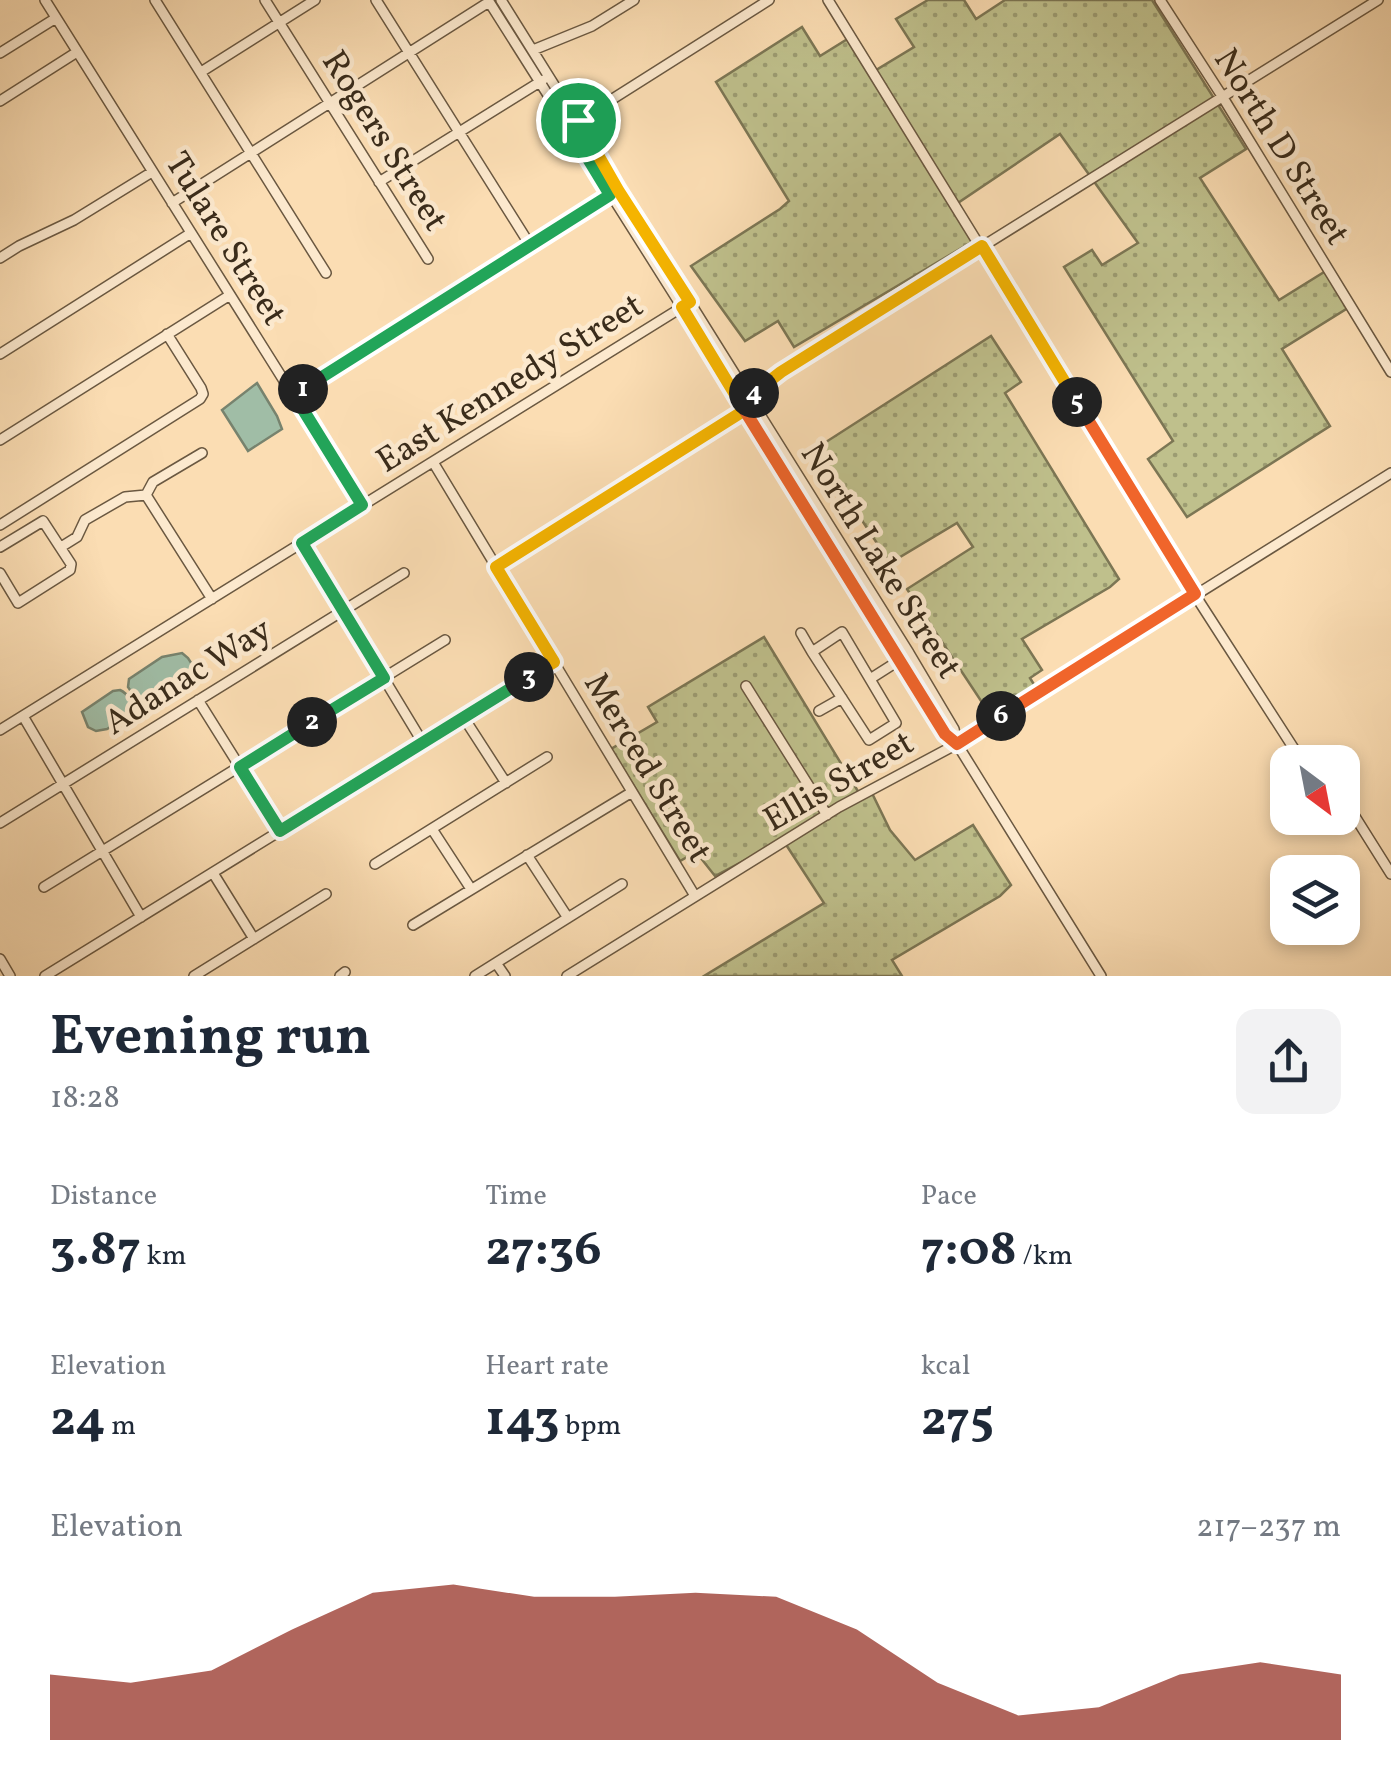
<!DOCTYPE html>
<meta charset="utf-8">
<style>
body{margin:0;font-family:Vollkorn,serif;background:#f2f2f3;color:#1f2937;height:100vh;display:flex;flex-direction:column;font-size:38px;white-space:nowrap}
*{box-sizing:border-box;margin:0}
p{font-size:32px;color:#747a83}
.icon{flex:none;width:55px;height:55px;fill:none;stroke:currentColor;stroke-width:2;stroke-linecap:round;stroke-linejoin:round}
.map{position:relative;height:976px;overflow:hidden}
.panel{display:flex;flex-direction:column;background:#fff;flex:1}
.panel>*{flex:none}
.needle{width:65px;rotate:148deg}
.fabs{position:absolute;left:1270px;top:745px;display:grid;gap:20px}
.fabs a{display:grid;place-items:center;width:90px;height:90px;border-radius:20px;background:#fff;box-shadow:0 5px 15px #0003;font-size:50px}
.pin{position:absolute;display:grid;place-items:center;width:85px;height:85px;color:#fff;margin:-42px;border:5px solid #fff;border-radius:50%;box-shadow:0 2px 10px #0007}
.km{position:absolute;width:50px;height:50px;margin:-25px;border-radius:50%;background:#222;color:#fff;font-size:28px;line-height:50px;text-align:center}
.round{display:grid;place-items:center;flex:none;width:105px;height:105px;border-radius:20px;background:#f2f2f3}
.headline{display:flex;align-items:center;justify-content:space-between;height:170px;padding:0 50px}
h1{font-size:55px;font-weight:700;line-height:75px}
.figures{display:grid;grid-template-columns:repeat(3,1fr);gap:15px;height:170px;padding:10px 50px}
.figures div{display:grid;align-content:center}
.figures b{font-size:50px;font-weight:700}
.figures small{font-size:28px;font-weight:400}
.figures p{font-size:28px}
.chart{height:280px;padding:20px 50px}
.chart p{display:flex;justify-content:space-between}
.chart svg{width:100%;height:180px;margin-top:10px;fill:#8f2418;opacity:.7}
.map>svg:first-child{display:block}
</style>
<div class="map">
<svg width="1391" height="976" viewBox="0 0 1391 976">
<defs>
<pattern id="grass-dots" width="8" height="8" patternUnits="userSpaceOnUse" patternTransform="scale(2.5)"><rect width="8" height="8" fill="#bfc08c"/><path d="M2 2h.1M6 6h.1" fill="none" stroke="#9c9c72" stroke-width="1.8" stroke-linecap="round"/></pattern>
</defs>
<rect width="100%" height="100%" fill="#fbddb3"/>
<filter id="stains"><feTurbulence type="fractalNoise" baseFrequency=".002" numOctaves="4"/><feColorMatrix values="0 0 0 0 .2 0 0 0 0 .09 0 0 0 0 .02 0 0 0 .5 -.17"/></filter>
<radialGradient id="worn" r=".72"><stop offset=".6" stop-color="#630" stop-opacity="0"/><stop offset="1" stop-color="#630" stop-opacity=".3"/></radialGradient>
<!-- grass -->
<path fill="url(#grass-dots)" stroke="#7c7654" stroke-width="2.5" d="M928 0H964L976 19 1005 0H1152L1246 149 1200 178 1279 300 1329 269 1351 306 1282 349 1330 426 1187 517 1148 459 1173 441 1064 267 1092 250 1102 265 1138 243 1060 134 955 205 975 240 794 347 778 321 745 341 691 266 780 209 789 201 716 82 802 27 820 56 854 35 876 70 914 47 896 19Z
M991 336 1021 382 1005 393 1119 579 1110 587 1022 639 1042 670 1030 678 1038 691 995 722 907 589 973 547 957 523 890 563 815 449Z
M764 637 859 793 869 787 890 830 915 860 973 825 1011 885 1000 896 892 960 902 976H704L824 903 783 840 715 876 696 852 680 861 611 749 657 722 648 707Z"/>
<!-- water -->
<path fill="#a0bda6" stroke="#77836e" stroke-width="2.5" d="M257 383 277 416 282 429 248 451 222 410Z
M182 653 188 658 195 669 194 674C181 689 161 704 141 707L128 687 129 679 162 657Z
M120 690C127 693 136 705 133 713L107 729 96 731 88 727 82 712 113 691Z"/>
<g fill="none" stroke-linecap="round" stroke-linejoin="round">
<defs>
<path id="minor" d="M45 0 362 505
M155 0 326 273
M265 0 428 259
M376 0 530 245
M488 0 682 307 945 734 957 744 1101 976
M501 0 909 653 954 729 957 744
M828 0 1195 595 1298 755 1312 762
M1160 0 1222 96 1391 372
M533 50 592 26 634 0
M0 53 56 18
M201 72 315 0
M0 101 77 52
M573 124 769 0
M379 182 543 80
M172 203 489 2
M0 258 19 246 74 220 152 172
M0 354 191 233
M293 395 610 195
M0 440 230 295
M433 462 695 896
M146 495 212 599
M0 525 200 399 203 394 201 388 167 334
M302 543 423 743
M0 547 43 521 71 564 70 570 18 603 0 573
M61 547 77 537 85 520 125 497 146 495 153 482 202 453
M496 567 745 410 749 397 781 372 1378 0
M842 632 896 723 869 740 812 652Z
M801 633 812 652
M870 679 903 658
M746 686 827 815
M198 700 280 831
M819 711 842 698
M23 716 141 917
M464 718 506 783
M0 730 684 306
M1342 796 1391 874
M0 823 404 573
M432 829 471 889
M527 855 568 918
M375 864 547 757
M213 873 254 939
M44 887 445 640
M413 925 632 792
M0 959 10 976
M496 963 505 976
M45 976 554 662
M194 976 326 894
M340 976 345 972
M475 976 622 884
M567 976 839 807 957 744 1391 473"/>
</defs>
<!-- minor casing -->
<use href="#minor" stroke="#6a5841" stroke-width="12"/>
<!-- minor -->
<use href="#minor" stroke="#fce9ce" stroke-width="9"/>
</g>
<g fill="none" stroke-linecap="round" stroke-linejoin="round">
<defs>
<path id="split-1" d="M303 389 610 195 568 126 578 120"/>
<path id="split-2" d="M303 389 294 395 362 505 302 543 384 678 312 722"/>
<path id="split-3" d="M312 722 240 767 280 831 529 677"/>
<path id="split-4" d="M529 677 554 662 496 567 745 410 749 398 754 393"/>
<path id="split-5" d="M754 393 781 372 982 246 1077 402"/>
<path id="split-6" d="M1001 716 1195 594 1077 402"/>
<path id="split-7" d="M742 406 945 734 957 744 1001 716"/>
<path id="split-8" d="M578 120 618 190 690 302 682 307 742 406"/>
</defs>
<!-- split-1 casing -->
<use href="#split-1" stroke="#fff" stroke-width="20"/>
<!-- split-2 casing -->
<use href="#split-2" stroke="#fff" stroke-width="20"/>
<!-- split-3 casing -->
<use href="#split-3" stroke="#fff" stroke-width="20"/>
<!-- split-4 casing -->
<use href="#split-4" stroke="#fff" stroke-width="20"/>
<!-- split-5 casing -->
<use href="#split-5" stroke="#fff" stroke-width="20"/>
<!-- split-6 casing -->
<use href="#split-6" stroke="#fff" stroke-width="20"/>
<!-- split-7 casing -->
<use href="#split-7" stroke="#fff" stroke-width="20"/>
<!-- split-8 casing -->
<use href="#split-8" stroke="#fff" stroke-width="20"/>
<!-- split-1 -->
<use href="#split-1" stroke="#22a559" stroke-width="12"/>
<!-- split-2 -->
<use href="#split-2" stroke="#22a559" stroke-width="12"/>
<!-- split-3 -->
<use href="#split-3" stroke="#22a559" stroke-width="12"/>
<!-- split-4 -->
<use href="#split-4" stroke="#f5b400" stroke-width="12"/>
<!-- split-5 -->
<use href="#split-5" stroke="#f5b400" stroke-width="12"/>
<!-- split-6 -->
<use href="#split-6" stroke="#f0652b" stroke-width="12"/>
<!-- split-7 -->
<use href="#split-7" stroke="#f0652b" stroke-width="12"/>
<!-- split-8 -->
<use href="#split-8" stroke="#f5b400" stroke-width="12"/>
</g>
<g text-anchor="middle" stroke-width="9" stroke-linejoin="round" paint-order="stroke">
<!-- street labels -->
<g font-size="35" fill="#3a2c1b" stroke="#fce9ce">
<text transform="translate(386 140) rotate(58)" y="12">Rogers Street</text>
<text transform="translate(1283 146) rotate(58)" y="12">North D Street</text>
<text transform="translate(227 238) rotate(58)" y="12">Tulare Street</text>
<text transform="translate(509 382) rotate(-32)" y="12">East Kennedy Street</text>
<text transform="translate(882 560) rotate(58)" y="12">North Lake Street</text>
<text transform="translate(187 675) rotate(-32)" y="12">Adanac Way</text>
<text transform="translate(649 767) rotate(59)" y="12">Merced Street</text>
<text transform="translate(838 780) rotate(-30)" y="12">Ellis Street</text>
</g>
</g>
<rect width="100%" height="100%" filter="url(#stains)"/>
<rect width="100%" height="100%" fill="url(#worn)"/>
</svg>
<div class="fabs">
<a><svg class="needle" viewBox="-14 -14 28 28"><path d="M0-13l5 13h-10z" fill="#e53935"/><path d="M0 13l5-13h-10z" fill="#747a83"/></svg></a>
<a><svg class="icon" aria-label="layers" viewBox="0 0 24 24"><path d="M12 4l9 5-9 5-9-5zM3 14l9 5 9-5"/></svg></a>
</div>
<div class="pin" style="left:578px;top:120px;background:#1e9e55"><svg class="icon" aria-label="arrive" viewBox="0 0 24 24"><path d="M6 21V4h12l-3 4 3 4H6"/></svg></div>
<b class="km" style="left:303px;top:389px">1</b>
<b class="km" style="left:312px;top:722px">2</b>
<b class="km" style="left:529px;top:677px">3</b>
<b class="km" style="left:754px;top:393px">4</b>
<b class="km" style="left:1077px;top:402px">5</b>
<b class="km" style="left:1001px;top:716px">6</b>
</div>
<section class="panel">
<div class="headline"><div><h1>Evening run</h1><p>18:28</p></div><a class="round"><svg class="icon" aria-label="share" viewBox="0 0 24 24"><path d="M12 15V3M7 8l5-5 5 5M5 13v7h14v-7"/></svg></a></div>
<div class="figures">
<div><p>Distance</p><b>3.87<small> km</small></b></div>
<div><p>Time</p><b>27:36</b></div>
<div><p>Pace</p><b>7:08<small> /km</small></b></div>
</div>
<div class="figures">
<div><p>Elevation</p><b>24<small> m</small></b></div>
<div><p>Heart rate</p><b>143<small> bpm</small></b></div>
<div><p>kcal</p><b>275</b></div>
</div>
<div class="chart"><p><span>Elevation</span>217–237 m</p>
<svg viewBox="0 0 160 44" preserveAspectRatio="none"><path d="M0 44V28L10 30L20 27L30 17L40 8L50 6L60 9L70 9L80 8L90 9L100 17L110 30L120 38L130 36L140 28L150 25L160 28V44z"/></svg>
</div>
</section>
